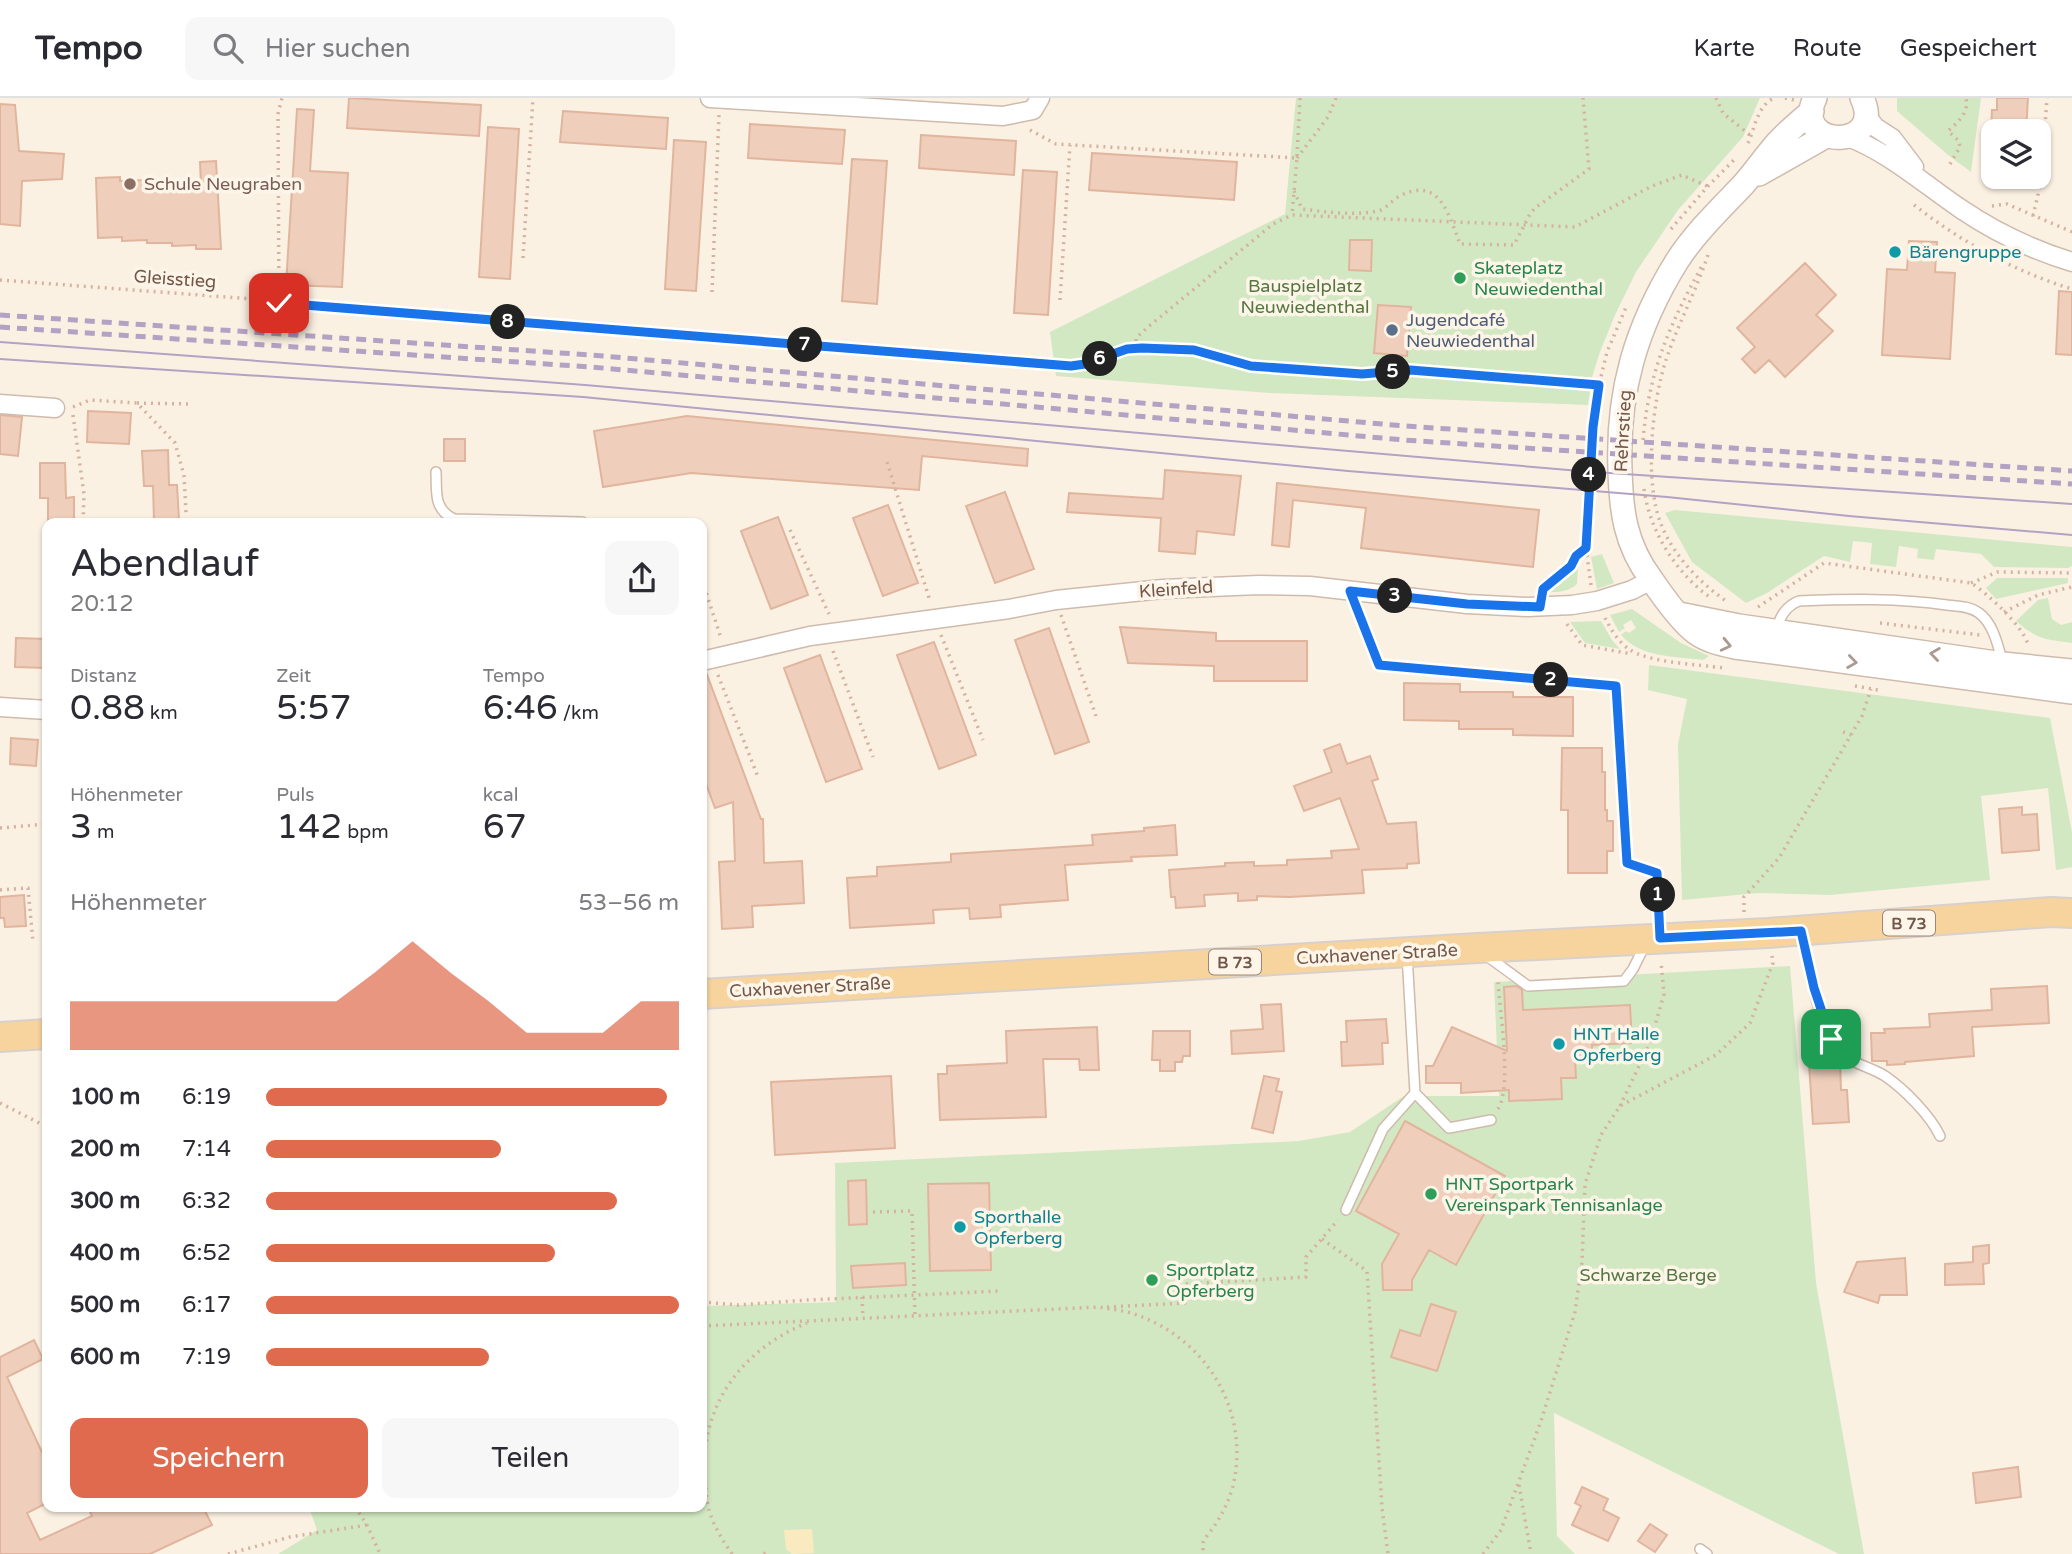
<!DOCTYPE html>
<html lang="de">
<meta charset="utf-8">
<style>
body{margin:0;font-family:"Varela Round",sans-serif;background:#f7f7f7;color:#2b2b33;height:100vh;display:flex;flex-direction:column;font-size:26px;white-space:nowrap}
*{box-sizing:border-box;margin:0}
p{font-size:23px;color:#7c7c81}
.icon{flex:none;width:38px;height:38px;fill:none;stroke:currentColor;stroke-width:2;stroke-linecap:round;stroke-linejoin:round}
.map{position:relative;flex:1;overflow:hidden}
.details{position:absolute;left:42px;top:420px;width:665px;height:994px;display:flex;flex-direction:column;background:#fff;border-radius:14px;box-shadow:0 2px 5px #0004}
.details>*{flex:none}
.fabs{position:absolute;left:1981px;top:21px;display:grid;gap:14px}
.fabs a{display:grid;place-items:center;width:70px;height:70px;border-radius:14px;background:#fff;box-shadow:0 2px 5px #0004;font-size:35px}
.pin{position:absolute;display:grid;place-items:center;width:60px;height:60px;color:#fff;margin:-30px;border-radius:14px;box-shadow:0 4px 10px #0006}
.km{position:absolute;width:35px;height:35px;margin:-18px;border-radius:50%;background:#222;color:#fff;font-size:19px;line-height:35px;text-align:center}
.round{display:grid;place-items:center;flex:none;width:74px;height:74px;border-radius:14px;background:#f7f7f7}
.summary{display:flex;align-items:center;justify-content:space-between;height:119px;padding:0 28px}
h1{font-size:38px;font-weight:600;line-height:52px}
.figures{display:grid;grid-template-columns:repeat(3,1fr);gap:10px;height:119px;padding:7px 28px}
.figures div{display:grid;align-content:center}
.figures b{font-size:35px;font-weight:600}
.figures small{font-size:19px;font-weight:400}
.figures p{font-size:19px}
.chart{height:196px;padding:14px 28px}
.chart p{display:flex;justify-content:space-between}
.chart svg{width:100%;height:126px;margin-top:7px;fill:#e06a4d;opacity:.7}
.button{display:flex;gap:14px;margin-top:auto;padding:14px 28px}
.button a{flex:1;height:80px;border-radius:14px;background:#e06a4d;color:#fff;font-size:28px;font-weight:600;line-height:80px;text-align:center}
.button a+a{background:#f7f7f7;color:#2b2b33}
ul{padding:0 28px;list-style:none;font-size:23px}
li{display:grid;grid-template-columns:112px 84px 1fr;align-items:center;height:52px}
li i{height:18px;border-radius:9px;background:#e06a4d}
header{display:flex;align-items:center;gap:42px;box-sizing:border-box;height:98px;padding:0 35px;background:#fff;border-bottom:2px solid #e1e1e2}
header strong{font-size:33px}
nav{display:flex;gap:38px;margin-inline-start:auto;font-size:24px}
.search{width:490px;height:63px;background:#f7f7f7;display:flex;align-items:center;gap:18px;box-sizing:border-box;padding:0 24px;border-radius:14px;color:#7c7c81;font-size:26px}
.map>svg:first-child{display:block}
</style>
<header>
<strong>Tempo</strong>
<div class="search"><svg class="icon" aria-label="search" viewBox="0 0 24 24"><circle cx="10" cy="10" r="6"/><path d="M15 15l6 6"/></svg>Hier suchen</div>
<nav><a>Karte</a><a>Route</a><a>Gespeichert</a></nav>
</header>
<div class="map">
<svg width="2072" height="1456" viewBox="0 0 2072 1456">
<rect width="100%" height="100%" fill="#fbf1e3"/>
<!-- green -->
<path fill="#d2e8c2" d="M1296 0H1760L1743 39 1678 112 1636 174 1615 217 1600 254 1592 279 1588 307 1269 295 1056 278 1050 234 1285 116Z
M1897 0H1981L1971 74 1948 57 1897 13Z
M1675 412 2072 449V468L2068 470 1994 469 1981 456 1936 451 1934 462 1917 460 1918 451 1899 448 1896 469 1870 466 1872 445 1853 443 1850 464 1824 458 1767 495 1746 505 1692 464 1665 415Z
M1579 452 1577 486C1567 496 1551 494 1537 494Z
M1602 456 1614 485 1597 491 1591 459Z
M1997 480H2068V485L1996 501 1986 490Z
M2048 500 2052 521 2061 527 2072 524V545C2044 541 2038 542 2016 523L2038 502Z
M1632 511 1681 545 1709 558 1703 562C1674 558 1641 560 1621 537L1626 533 1629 535 1636 530 1631 522 1623 527 1625 530 1619 534 1610 517Z
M1601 523 1612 542 1620 551 1585 545 1570 524Z
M1649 567 2050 620 2072 734V769L2056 772 2048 690 1981 698 1990 782 1830 797 1759 795 1682 802 1678 646 1687 601 1648 592Z
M1790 868 1816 1185 1864 1456H1839L1554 1315 1557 1438 1575 1456H278L317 1432 309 1409H702V1208L836 1204 835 1065 1299 1043 1350 1034 1404 998H1499L1494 884Z"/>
<!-- sand -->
<path fill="#f9ebbf" d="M812 1431 814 1455 792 1456 786 1451 784 1432Z"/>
<!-- building -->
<path fill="#efcfbc" stroke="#e1b59d" stroke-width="2" d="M349 0 481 7 479 38 347 30Z
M1997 0H2028L2026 33H1991L1992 12H1997Z
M0 6 15 7 19 53 64 56 62 81 22 83 20 128 0 126Z
M297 11 314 12 310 73 348 75 342 189 286 187Z
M563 13 668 20 666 51 560 44Z
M750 26 845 32 842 66 748 60Z
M488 29 519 31 510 181 479 179Z
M921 37 1016 43 1014 77 919 70Z
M674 42 706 44 696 193 665 191Z
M1092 55 1237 64 1234 102 1089 92Z
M852 61 887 63 877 206 842 203Z
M216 63 221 151H196V147L172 148V145H147V142L122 143V139L98 140 96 80 120 79V83L145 82V86L169 85 170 89 201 88 200 64Z
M1023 72 1057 74 1048 217 1014 215Z
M1350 142H1372L1371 173 1349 172Z
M1909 143 1937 144 1935 174 1955 175 1950 261 1882 257 1887 171 1907 172Z
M1805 165 1836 197 1816 217 1833 233 1785 279 1769 262 1755 275 1742 261 1755 249 1737 230Z
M2059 193 2072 194V257L2056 256Z
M1378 207 1411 209 1407 258 1374 255Z
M88 313 131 315 129 346 87 344Z
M0 317 22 319 18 358 0 356Z
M687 318 1028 351 1027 368 922 358 919 392 691 375 603 389 594 333Z
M444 341H465V363H444Z
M168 352 169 387H177L179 422 154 423 153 388H144L142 353Z
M40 365H65L66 400 74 399V425H48V400H40Z
M1165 372 1241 378 1234 437 1197 433 1195 456 1159 453 1161 420 1067 414 1069 395 1163 401Z
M1277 385 1539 412 1533 469 1361 450 1366 410 1293 402 1289 449 1272 447Z
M1005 394 1034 471 995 485 966 408Z
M888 407 918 485 883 498 853 420Z
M778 419 808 497 771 511 741 433Z
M1120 529 1216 535V543H1307V583H1214V568L1128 565Z
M1049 530 1089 644 1055 656 1015 542Z
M16 540 47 541V570L15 569Z
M934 544 976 657 939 671 897 557Z
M820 557 862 671 826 684 784 570Z
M702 574H706L761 721H763L764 765 802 763 804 805 752 808 753 829 722 831 719 764 735 763 733 704 715 710 702 675Z
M1404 585 1460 586V594H1513V599H1573V638L1513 637V631H1459V623L1404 622Z
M11 640 38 642 36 668 10 666Z
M1340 646 1347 666 1370 658 1378 681 1372 683 1387 726 1416 724 1419 765 1407 766V770L1362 772 1364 795 1289 799 1257 798V802L1238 803V795L1204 797 1205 808 1176 810 1175 799H1171L1169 772 1225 768V765L1254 764V768L1287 767V762L1332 760 1331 753 1359 751 1340 700 1304 713 1294 688 1332 674 1324 652Z
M1562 650H1602V674H1605V712H1607V723H1613V753H1607V775H1568V712H1561Z
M2022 709V717L2037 716 2039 752 2002 755 1999 711Z
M1175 727 1177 757 1131 759 1132 763 1065 767 1068 802 1000 807 1001 819 970 821 969 810 933 812 934 825 850 830 847 780 877 778V769L951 764V756L1093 747 1092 737 1144 733V730Z
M24 797 26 828 5 829 4 820H0V799Z
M1517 888 1522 892 1523 912 1630 907 1632 945 1592 947V961L1575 962 1576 980H1561L1562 1001 1509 1003V992L1461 995V985H1426V968H1433L1452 929 1507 953 1504 889Z
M2047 888 2049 925 1972 929 1974 958 1905 964V966L1887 967V963H1872L1871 935H1885L1884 931 1930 929 1929 916 1992 912 1991 891Z
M1281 906 1284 953 1232 956 1231 933 1263 931 1261 907Z
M1386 921 1388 945H1382L1383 966 1342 968 1341 944H1347L1346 923Z
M1097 929 1099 972H1080L1079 961H1043L1046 1019 940 1022 938 976H947V968L1007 965 1006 933Z
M1153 933H1190V958H1183L1182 964H1175V973H1160V962H1152Z
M1840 964 1841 992H1847L1849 1024 1813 1026 1809 966Z
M891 978 895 1050 775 1057 771 984Z
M1264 978 1279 981 1276 993 1282 994 1273 1035 1252 1030Z
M1405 1023 1505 1078 1456 1167 1429 1152 1412 1182V1192H1383L1382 1166 1399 1136 1356 1113Z
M866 1082 867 1126 849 1127 848 1083Z
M989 1085 991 1172 930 1173 928 1086Z
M1989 1147V1165L1983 1166 1984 1186 1945 1187V1166L1973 1164V1149Z
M1905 1160 1907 1197H1880L1878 1205 1844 1194 1857 1164Z
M905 1165 906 1187 853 1190 851 1168Z
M1431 1206 1456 1214 1437 1273 1391 1259 1400 1232 1420 1238Z
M34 1242 43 1261 7 1279 47 1365V1405L27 1415 40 1442 92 1418 88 1409H203L212 1427 150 1456H0V1259Z
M2018 1369 2021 1399 1976 1405 1973 1375Z
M1582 1389 1608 1401 1603 1412 1619 1420 1608 1443 1572 1427 1581 1408 1575 1405Z
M1650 1426 1667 1437 1655 1454 1638 1443Z"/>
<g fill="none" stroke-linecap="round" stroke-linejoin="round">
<defs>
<path id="service" d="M436 374C437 394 433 411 454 421L582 424V425
M1777 534C1778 520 1786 508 1799 503 1849 501 1898 500 1947 507 1957 508 1970 508 1979 515 1993 525 1998 547 2002 563
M1802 835C1808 865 1819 935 1842 956 1853 966 1873 970 1885 978 1904 991 1930 1017 1940 1038
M1407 856 1415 995 1449 1030 1491 1022
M1487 858 1528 888 1624 883 1633 871 1645 847
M1346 1112 1383 1031 1415 995
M1700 1451 1707 1456"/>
<path id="minor" d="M710 0 1003 18 1033 12 1040 0
M1866 17 1875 29 1892 40 1914 69
M1848 39C1890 55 1924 86 1961 111 1995 134 2033 152 2072 164
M0 306 55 310
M702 563 810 538 1009 511 1056 502 1163 491 1259 487 1310 488 1467 506 1528 509 1572 507 1597 503 1632 492 1651 482
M0 609 47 612"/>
<path id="tertiary" d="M1815 0C1790 52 1887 53 1862 0
M1812 13C1800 23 1787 34 1777 45 1765 59 1755 73 1743 87 1720 111 1695 135 1677 163 1636 229 1617 294 1620 371 1621 413 1625 446 1651 481 1662 497 1680 523 1695 534 1707 543 1721 546 1735 549L2072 594
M1759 76 1826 38
M1679 516 1739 528 2003 566 2072 573"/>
<path id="primary" d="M702 896 1478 850 1768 835 2051 814 2072 815
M0 939 47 936"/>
</defs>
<!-- service casing -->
<use href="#service" stroke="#cebbad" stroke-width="12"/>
<!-- minor casing -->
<use href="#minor" stroke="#cebbad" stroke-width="21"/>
<!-- tertiary casing -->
<use href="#tertiary" stroke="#cebbad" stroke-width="26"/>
<!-- primary casing -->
<use href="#primary" stroke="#d8d0cc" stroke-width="32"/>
<!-- path -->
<path stroke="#d4b29f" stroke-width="3.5" stroke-dasharray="2 5" stroke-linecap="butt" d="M1716 0 1723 15 1751 38
M1785 0 1794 2
M1030 32 1056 46 1297 60 1292 117
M1748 45C1755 30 1757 8 1774 0
M1297 58 1300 0
M1297 60 1328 19 1336 0
M1950 66 1960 49 1959 43 1948 33C1958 24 1969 15 1966 0
M1294 93 1302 111C1326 114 1353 118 1378 113 1386 111 1392 102 1400 98 1440 77 1449 118 1460 146L1514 147 1530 116 1535 110 1589 71 1583 0
M1914 107C1962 144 2013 173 2072 191
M1992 108 2007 106 2072 134
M2033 118 2041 84 2047 0
M1671 131 1708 88 1734 62
M1708 157C1696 193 1678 226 1666 262 1652 304 1644 384 1661 426 1673 457 1699 484 1726 503
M523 160 533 0
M0 182 253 201 292 208 1071 268 1085 266 1127 251 1142 250 1194 252 1251 269 1362 276 1410 273 1599 287
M712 194 719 17
M1060 202 1070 47
M279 205 278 16 282 0
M1136 250V240L1148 229 1273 126 1292 117 1575 129 1652 88 1682 77 1707 88
M137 305 191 306
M73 309 90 302 137 305 175 345 184 377 186 415
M73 317 84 396 83 425
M1643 342C1649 272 1670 226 1703 166
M887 364 930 503
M1644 391C1650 435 1677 476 1712 501
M790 432 829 516
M702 482 721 540
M1971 485 1997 474 2072 475
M1591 487 1586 450 1593 329 1599 287 1607 254 1627 207
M1545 490 1571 468 1576 458 1586 450
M1758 509 1824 465 1971 485C1986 494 2024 529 2028 547
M1358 513 1379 567 1616 588 1627 765 1657 775 1659 818
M2004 514 2038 497 2072 489
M1061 517 1096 618
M1605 520C1611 531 1618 544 1629 551 1648 565 1698 566 1723 570
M1880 525 1980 537
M1567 526 1582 547 1632 556
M941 537 983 642
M833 553 873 659
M718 577 758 679
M1855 588 1878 592
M1843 634 1851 637
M0 730 47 726
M0 792 28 790 33 844
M1744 814V799L1779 760 1862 618 1871 591
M0 1005 47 1029
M1620 1008 1650 945 1664 896 1661 864
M1498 1011C1512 990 1500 913 1498 884
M873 1114 912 1113 915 1218
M1322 1141 1367 1173 1382 1410 1388 1456
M862 1199 863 1220
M702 1204 738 1207 808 1202 1000 1193
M1107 1209 1185 1205V1186L1306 1179V1159L1338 1122
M702 1228 1099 1209C1110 1211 1120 1212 1131 1215 1205 1238 1251 1312 1233 1388 1229 1402 1223 1415 1215 1427 1212 1432 1205 1439 1203 1445 1203 1446 1203 1455 1203 1456
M1519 1387 1531 1456
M355 1409 367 1427 380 1456
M228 1456 290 1439 367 1427
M732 1456C724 1444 716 1432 711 1418 706 1405 706 1389 705 1375 701 1306 743 1251 807 1225
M764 1456 766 1454
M1483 1456 1501 1432 1541 1323 1575 1214 1582 1164 1585 1086 1601 1037 1620 1008 1716 957 1750 925 1773 865 1772 858"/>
<!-- service -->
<use href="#service" stroke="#fff" stroke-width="9"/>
<!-- minor -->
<use href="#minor" stroke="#fff" stroke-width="18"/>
<!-- tertiary -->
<use href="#tertiary" stroke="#fff" stroke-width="23"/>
<!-- primary -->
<use href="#primary" stroke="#f7d49e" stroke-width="28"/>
<!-- tram -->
<path stroke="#b3a2c3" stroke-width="2" d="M0 244 585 287 1580 373 2072 406
M0 261 583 299 1348 373 1667 399 1849 418 2072 437"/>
<!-- rail -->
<path stroke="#b3a2c3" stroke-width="5" stroke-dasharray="10 7" stroke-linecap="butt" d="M0 217 591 257 1405 328 2072 373
M0 229 591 269 1404 342 2072 386"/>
</g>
<!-- one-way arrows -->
<defs><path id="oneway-chevron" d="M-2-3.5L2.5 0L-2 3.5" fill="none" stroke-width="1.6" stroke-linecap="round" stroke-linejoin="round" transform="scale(1.75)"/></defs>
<g stroke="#aa9a92">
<use href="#oneway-chevron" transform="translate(1726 547) rotate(13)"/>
<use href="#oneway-chevron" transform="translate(1935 556) rotate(-172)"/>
<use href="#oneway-chevron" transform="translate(1852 564) rotate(8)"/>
</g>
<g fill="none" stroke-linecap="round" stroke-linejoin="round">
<defs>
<path id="route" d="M279 205 1071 268 1085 266 1127 251 1142 250 1194 252 1251 268 1362 276 1410 272 1599 287 1593 329 1586 450 1576 458 1571 468 1543 491 1540 509 1467 506 1350 493 1379 567 1616 588 1627 765 1657 775 1660 840 1801 833 1814 890 1831 941"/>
</defs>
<!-- route casing -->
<use href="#route" stroke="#fff" stroke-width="14"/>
<!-- route -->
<use href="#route" stroke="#1a73e8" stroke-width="9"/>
</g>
<!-- markers -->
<circle fill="#8d6e63" stroke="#fef5e9" stroke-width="2.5" cx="130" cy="86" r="7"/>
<g fill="#0f9aa8" stroke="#fef5e9" stroke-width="2.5">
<circle cx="1895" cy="154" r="7"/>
<circle cx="1559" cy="946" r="7"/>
<circle cx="960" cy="1129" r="7"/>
</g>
<g fill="#2e9e5b" stroke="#fef5e9" stroke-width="2.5">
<circle cx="1460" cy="180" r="7"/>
<circle cx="1431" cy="1096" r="7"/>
<circle cx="1152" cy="1182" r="7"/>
</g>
<circle fill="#5c6f8a" stroke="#fef5e9" stroke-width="2.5" cx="1392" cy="232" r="7"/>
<g text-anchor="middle" stroke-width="7" stroke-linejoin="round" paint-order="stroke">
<!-- shield labels -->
<g fill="#fef5e9" stroke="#9c867a" stroke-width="2">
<rect x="1883" y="812.5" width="52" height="25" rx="5"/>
<rect x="1209" y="851.5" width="52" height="25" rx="5"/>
</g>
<g font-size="16" font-weight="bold" fill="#72574a">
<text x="1909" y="831">B 73</text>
<text x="1235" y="870">B 73</text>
</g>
<!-- education labels -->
<g font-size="18" fill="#785e54" stroke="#fef5e9" text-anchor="start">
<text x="144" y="92">Schule Neugraben</text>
</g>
<!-- culture labels -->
<g font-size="18" fill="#0d838f" stroke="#fef5e9" text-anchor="start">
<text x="1909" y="160">Bärengruppe</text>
<text x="1573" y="942">HNT Halle<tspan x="1573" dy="21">Opferberg</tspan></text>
<text x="974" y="1125">Sporthalle<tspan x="974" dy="21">Opferberg</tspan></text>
</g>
<!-- leisure labels -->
<g font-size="18" fill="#27864d" stroke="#fef5e9" text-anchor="start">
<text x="1474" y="176">Skateplatz<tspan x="1474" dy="21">Neuwiedenthal</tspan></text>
<text x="1445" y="1092">HNT Sportpark<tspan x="1445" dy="21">Vereinspark Tennisanlage</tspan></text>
<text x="1166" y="1178">Sportplatz<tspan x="1166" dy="21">Opferberg</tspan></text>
</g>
<!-- street labels -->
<g font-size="18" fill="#72574a" stroke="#fef5e9">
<text transform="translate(175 181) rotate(4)" y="6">Gleisstieg</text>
<text transform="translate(1623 333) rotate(-87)" y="6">Rehrstieg</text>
<text transform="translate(1176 491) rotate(-4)" y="6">Kleinfeld</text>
<text transform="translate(1377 856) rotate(-3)" y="6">Cuxhavener Straße</text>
<text transform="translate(810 889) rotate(-3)" y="6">Cuxhavener Straße</text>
</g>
<!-- park labels -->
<g font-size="18" fill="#547742" stroke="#fef5e9">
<text x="1305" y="194">Bauspielplatz<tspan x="1305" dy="21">Neuwiedenthal</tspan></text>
<text x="1648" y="1183">Schwarze Berge</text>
</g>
<!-- service labels -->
<g font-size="18" fill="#4e5e75" stroke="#fef5e9" text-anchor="start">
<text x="1406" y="228">Jugendcafé<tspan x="1406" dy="21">Neuwiedenthal</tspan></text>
</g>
</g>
</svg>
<div class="fabs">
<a><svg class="icon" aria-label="layers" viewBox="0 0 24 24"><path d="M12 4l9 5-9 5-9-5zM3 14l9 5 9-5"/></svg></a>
</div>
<div class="pin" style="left:1831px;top:941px;background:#1e9e55"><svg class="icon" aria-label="arrive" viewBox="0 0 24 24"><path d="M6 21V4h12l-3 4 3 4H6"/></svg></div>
<div class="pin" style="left:279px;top:205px;background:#d93025"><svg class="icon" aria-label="check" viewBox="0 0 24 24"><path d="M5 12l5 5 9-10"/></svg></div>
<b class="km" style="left:1658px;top:797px">1</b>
<b class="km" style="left:1551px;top:582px">2</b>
<b class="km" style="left:1395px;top:498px">3</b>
<b class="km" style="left:1589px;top:377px">4</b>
<b class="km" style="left:1393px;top:274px">5</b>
<b class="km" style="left:1100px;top:261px">6</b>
<b class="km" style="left:805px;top:247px">7</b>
<b class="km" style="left:508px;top:224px">8</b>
<section class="details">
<div class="summary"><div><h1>Abendlauf</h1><p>20:12</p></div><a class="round"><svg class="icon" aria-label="share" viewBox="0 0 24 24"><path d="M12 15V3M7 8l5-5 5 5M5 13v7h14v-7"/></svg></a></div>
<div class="figures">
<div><p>Distanz</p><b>0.88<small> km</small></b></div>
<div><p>Zeit</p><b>5:57</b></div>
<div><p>Tempo</p><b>6:46<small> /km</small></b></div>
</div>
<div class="figures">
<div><p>Höhenmeter</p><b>3<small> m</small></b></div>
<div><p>Puls</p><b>142<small> bpm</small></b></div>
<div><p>kcal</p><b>67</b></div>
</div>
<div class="chart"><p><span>Höhenmeter</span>53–56 m</p>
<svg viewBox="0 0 160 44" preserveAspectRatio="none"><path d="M0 44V27L10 27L20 27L30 27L40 27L50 27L60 27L70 27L80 17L90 6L100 17L110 27L120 38L130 38L140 38L150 27L160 27V44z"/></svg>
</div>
<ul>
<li><b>100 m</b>6:19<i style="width:97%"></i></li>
<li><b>200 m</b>7:14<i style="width:57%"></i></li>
<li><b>300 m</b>6:32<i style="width:85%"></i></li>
<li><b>400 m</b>6:52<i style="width:70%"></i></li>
<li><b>500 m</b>6:17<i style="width:100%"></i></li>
<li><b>600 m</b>7:19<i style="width:54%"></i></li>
</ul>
<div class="button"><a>Speichern</a><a>Teilen</a></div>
</section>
</div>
